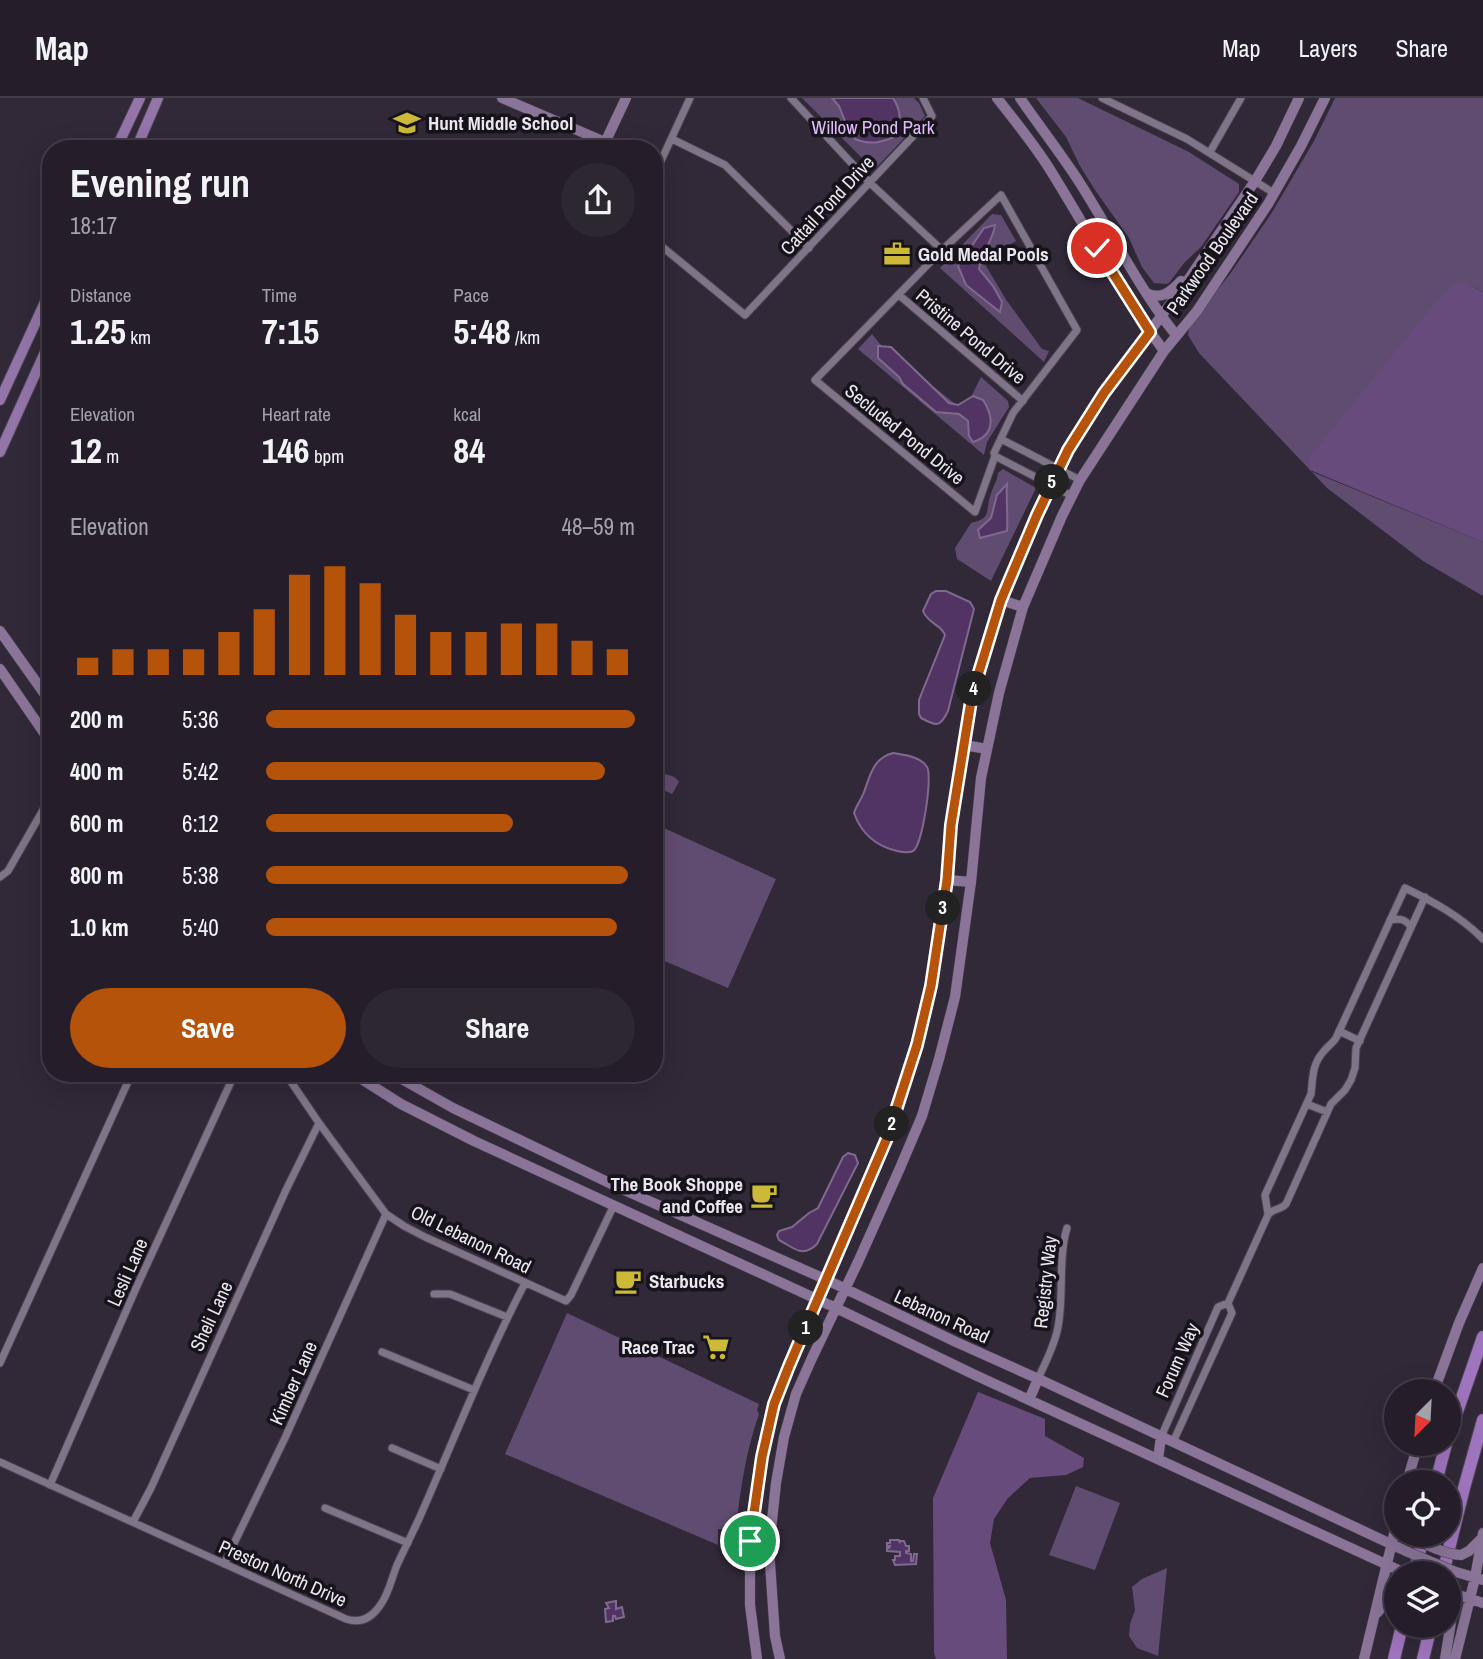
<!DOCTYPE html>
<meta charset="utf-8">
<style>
body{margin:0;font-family:"Archivo Narrow",sans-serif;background:#2d2732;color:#f1f3f6;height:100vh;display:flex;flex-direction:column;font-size:26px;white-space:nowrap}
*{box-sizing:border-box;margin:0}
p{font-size:23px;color:#a3a2a8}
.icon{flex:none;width:38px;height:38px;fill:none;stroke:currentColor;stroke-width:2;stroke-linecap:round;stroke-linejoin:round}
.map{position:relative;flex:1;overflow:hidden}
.sheet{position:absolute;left:42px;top:42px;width:621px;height:942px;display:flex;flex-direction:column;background:#251e2a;border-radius:28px;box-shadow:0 7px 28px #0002,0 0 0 2px #423c47}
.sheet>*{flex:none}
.needle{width:46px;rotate:204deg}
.buttons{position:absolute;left:1384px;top:1281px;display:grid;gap:14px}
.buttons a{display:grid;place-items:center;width:77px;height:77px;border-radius:50%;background:#251e2a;box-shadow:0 7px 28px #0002,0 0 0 2px #423c47;font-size:35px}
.pin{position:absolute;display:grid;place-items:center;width:60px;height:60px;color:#fff;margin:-30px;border:4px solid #fff;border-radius:50%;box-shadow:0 2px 7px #0007}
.km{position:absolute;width:35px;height:35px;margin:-18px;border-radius:50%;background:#222;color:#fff;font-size:19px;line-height:35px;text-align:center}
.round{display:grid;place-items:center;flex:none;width:74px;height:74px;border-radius:37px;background:#2d2732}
.headline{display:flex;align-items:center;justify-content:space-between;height:119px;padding:0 28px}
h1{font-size:38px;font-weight:700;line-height:52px}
.figures{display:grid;grid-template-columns:repeat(3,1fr);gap:10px;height:119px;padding:7px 28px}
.figures div{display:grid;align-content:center}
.figures b{font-size:35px;font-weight:700}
.figures small{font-size:19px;font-weight:400}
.figures p{font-size:19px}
.chart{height:196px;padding:14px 28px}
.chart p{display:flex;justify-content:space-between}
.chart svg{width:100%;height:126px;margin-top:7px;stroke:#b45309;stroke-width:6}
.button{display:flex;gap:14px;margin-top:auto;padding:14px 28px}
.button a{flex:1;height:80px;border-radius:42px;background:#b45309;color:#fff;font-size:28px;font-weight:700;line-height:80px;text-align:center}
.button a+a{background:#2d2732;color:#f1f3f6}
ul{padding:0 28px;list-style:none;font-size:23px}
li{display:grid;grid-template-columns:112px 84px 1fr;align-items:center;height:52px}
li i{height:18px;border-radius:9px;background:#b45309}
header{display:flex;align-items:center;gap:42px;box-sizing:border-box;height:98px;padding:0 35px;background:#251e2a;border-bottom:2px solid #423c47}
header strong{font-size:33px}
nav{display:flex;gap:38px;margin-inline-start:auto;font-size:24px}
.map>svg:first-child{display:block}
</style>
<header>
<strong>Map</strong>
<nav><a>Map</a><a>Layers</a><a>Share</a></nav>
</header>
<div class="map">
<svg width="1483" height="1561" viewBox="0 0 1483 1561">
<rect width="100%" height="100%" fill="#312838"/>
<!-- green -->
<path fill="#614c71" d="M802 0H914L919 5 925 18 874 72Z
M1036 0H1078L1189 54 1239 86V94L1201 149 1184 165 1169 185 1166 186 1154 185 1142 169 1129 140 1095 92 1080 68 1066 39Z
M1335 0H1483V194C1474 189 1466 185 1455 187L1310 373 1483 444V498L1423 463 1327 390 1310 372 1199 255 1188 237 1190 226 1230 176 1271 116 1314 43Z
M992 116 1001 117 1016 143 983 163 1007 203 1042 251 1049 253 1044 264 940 170Z
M872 236 880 246 964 313 981 279 1008 303 1009 309 987 344 984 357 858 251Z
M1003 371 1036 390 991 483 957 461 955 450 971 425C992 420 985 414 990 399 992 390 997 384 998 375Z
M661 676C667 676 676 678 679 684L672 696 659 690 657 685Z
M655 726 776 781 728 890 655 859Z
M567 1215 759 1306 757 1312 759 1316C746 1353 740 1393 736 1432L718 1431V1447L505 1356Z
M1076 1388 1120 1405 1095 1472 1049 1457Z
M1167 1470 1158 1558 1137 1550 1129 1538 1130 1526 1135 1512 1132 1489 1142 1481Z"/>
<!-- forest -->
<path fill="#684b7d" d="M1462 185 1471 188 1483 194V444L1310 372 1308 361 1440 199 1455 186Z
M978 1294 1045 1321V1338L1084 1360 1083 1369 1066 1377 1030 1380 1008 1400 994 1421 990 1445 1006 1502 1007 1561H936L934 1555 933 1400Z"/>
<!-- water -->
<path fill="#513464" stroke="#80698e" stroke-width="2" d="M832 0H893C902 14 901 24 894 39 880 45 870 47 855 41V37L847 28 839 8Z
M995 127C993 143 981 154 979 171L993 188 1002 204 1000 214 966 187 958 168 984 130Z
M878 248 891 249 949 305 958 307 973 298 983 302C994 319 995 337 973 344L969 338 968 323 959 316 936 314 903 286 899 279 878 260Z
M1007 386C1006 402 1008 417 1007 433L980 440 978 432 991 420 997 397Z
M936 493H946L970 504 974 511 948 613C940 630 936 628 921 620L919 616V602L945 537C941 526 928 526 923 513L931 496Z
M893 655C904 657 920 658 927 669 933 678 922 749 913 753 909 755 901 754 897 753 876 748 861 735 854 715 856 708 861 702 864 694 870 678 873 660 893 655Z
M848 1055 855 1057 858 1065 817 1146C802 1161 793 1149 779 1142L777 1137 779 1133 792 1129 809 1115 818 1110 843 1059Z
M890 1442H899L900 1445V1443H904L906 1448H909V1453H906V1455L911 1456V1463H913L914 1456H917L916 1466 895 1467 893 1462H895V1458H900V1454L887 1453V1450H889L890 1448H887V1445H890Z
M616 1503V1511L622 1509 624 1519 616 1521 615 1518H613V1523L606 1524 605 1511 609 1510 606 1505Z"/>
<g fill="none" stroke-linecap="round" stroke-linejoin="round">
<defs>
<path id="street" d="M791 0 870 85 942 152
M1102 0 1187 41 1274 95
M672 41 725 67 809 150
M1210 54 1241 0
M654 78 690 0
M1001 97 1077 232 1013 315 994 355 995 358 975 414 815 282 942 152Z
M654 142 745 217 932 18 923 0
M899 197 1023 303
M1001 341 1080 382
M995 358 1072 398
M0 779 8 773 51 698
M1390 822C1400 820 1405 821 1411 829
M1339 933 1360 943
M285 975 319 1025 386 1116 404 1128 425 1139 566 1203 571 1197 614 1107
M1307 1006 1327 1014
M1268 1116 1265 1097 1311 996C1313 979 1312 966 1324 953 1328 948 1333 945 1336 940L1405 790C1434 804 1460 818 1483 841
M434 1196H450L507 1219
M1228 1205 1268 1117C1273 1110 1281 1112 1286 1106L1331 1006 1345 992 1351 982 1355 970 1356 950 1425 799
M382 1254 474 1292
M0 1265 132 975
M1038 1281C1045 1265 1055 1247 1058 1229 1064 1198 1058 1160 1067 1130
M1161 1339 1218 1209 1228 1205 1232 1215 1173 1344
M392 1350 441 1371
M0 1364 346 1521C361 1526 372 1520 381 1506 389 1495 392 1479 397 1467 404 1452 411 1438 418 1423 453 1344 485 1262 525 1185
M50 1387 137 1188 235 975
M325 1410 408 1445
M133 1424 151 1390 286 1092 319 1025
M224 1466 285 1340 386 1116"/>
<path id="secondary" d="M502 0 605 44
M997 0C1015 23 1033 45 1049 70 1087 131 1121 195 1164 253
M1020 0C1038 26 1058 52 1076 79 1110 131 1137 188 1176 237
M602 51 626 0
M1146 195C1161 202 1170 195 1181 183
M1001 502 1023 509
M0 533 51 605
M0 571 51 645
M964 647 987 651
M947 782 971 784
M352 975 401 1006 474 1043 836 1210 975 1277 1405 1475
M391 975 453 1010 622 1091 827 1182 956 1244 1043 1283 1408 1454
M1434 1293 1459 1225 1483 1170
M1029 1302 1038 1281
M1158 1361 1161 1339
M1407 1384 1418 1346
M1461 1457 1469 1453 1482 1440
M1456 1474 1483 1482
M1449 1494 1483 1505
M1377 1515 1388 1502 1396 1496
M757 1561 750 1507V1443L762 1359 772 1315 789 1268 887 1040 917 947 931 888 947 782 951 727 972 597 1001 502 1036 417 1068 352 1104 295 1188 182 1255 83 1276 48 1299 0
M780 1561 775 1538 769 1451 776 1385 784 1339 796 1296 812 1260 858 1164 900 1070 922 1018 939 961 955 899 971 784 981 680 999 595 1023 509 1062 418 1080 382 1164 253 1197 213 1268 106 1301 48 1325 0
M1364 1561 1396 1428
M1445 1561 1451 1524 1449 1519
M1455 1561 1475 1480 1483 1435"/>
<path id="primary" d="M116 51 140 0
M136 51 158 0
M0 302 51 191
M0 354 51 241"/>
<path id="highway" d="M1449 1337 1483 1239
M1436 1384 1446 1346
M1414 1475 1424 1437
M1443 1475 1464 1390 1483 1322
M1394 1561 1402 1528
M1423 1561 1431 1528"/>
</defs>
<!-- street casing -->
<use href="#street" stroke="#4c4351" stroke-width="9"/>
<!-- secondary casing -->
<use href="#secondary" stroke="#4c4351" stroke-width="11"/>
<!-- primary casing -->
<use href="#primary" stroke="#4c4351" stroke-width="12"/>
<!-- highway casing -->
<use href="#highway" stroke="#4c4351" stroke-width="14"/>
<!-- street -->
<use href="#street" stroke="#807588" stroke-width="7"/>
<!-- secondary -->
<use href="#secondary" stroke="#8a7598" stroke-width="10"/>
<!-- primary -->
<use href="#primary" stroke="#9375a9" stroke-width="10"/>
<!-- highway -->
<use href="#highway" stroke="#a075bf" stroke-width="12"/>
<defs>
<path id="secondary-bridge" d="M1412 1437C1421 1446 1448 1457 1461 1457
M1408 1454 1456 1474"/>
</defs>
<!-- secondary-bridge casing -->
<use href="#secondary-bridge" stroke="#4c4351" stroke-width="11" stroke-linecap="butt"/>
<!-- secondary-bridge -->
<use href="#secondary-bridge" stroke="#8a7598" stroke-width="10"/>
</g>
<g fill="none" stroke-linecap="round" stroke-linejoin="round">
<defs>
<path id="route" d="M750 1443 762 1359 774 1306 789 1268 887 1040 917 947 931 888 947 782 951 727 972 597 1001 502 1037 417 1068 352 1104 295 1150 234 1097 150"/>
</defs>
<!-- route casing -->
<use href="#route" stroke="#fff" stroke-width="14"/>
<!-- route -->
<use href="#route" stroke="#b45309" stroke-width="9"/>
</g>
<!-- icons -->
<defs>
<symbol id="school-bare" viewBox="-9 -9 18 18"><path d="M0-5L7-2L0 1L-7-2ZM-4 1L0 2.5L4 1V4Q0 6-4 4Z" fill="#cdb938" stroke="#17131a" stroke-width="2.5" paint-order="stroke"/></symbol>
<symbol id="office-bare" viewBox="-9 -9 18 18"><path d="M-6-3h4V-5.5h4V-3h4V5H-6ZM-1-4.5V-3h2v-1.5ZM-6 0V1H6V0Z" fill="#cdb938" stroke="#17131a" stroke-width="2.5" paint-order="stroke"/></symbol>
<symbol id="cafe-bare" viewBox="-9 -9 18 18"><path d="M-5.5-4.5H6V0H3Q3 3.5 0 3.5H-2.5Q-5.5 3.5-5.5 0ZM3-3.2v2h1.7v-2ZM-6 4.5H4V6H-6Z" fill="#cdb938" stroke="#17131a" stroke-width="2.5" paint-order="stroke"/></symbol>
<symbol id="supermarket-bare" viewBox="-9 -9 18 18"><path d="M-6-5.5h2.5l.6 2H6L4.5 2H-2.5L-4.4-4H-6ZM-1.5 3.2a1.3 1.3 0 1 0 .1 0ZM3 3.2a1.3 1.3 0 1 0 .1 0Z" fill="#cdb938" stroke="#17131a" stroke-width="2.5" paint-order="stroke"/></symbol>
</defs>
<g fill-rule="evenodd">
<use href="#school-bare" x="388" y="6" width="38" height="38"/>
<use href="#office-bare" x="878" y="137" width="38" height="38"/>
<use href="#cafe-bare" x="745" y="1078" width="38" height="38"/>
<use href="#cafe-bare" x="609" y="1164" width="38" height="38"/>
<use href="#supermarket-bare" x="697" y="1230" width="38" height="38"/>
</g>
<g text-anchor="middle" stroke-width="7" stroke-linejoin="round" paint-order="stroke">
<!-- poi labels -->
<g font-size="19" font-weight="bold" fill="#ece6f1" stroke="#17131a" text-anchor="start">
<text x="428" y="32">Hunt Middle School</text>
<text x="918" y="163">Gold Medal Pools</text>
<text x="743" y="1093" text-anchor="end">The Book Shoppe<tspan x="743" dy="22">and Coffee</tspan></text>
<text x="649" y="1190">Starbucks</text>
<text x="695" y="1256" text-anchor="end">Race Trac</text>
</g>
<!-- park labels -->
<g font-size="19" fill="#dfbcf9" stroke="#17131a">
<text x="873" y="36">Willow Pond Park</text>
</g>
<!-- street labels -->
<g font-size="19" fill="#ece6f1" stroke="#17131a">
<text transform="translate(827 107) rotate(-47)" y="7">Cattail Pond Drive</text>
<text transform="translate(1212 155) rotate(-55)" y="7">Parkwood Boulevard</text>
<text transform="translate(971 238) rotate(40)" y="7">Pristine Pond Drive</text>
<text transform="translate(905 336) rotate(39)" y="7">Secluded Pond Drive</text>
<text transform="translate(471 1141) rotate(26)" y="7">Old Lebanon Road</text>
<text transform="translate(127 1174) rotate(-66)" y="7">Lesli Lane</text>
<text transform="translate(1045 1184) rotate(-84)" y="7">Registry Way</text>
<text transform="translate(211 1218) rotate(-65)" y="7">Sheli Lane</text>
<text transform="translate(942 1218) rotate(25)" y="7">Lebanon Road</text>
<text transform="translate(1177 1262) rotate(-66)" y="7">Forum Way</text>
<text transform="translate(293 1285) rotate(-66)" y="7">Kimber Lane</text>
<text transform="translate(283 1475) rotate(24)" y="7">Preston North Drive</text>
</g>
</g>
</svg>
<div class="buttons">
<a><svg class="needle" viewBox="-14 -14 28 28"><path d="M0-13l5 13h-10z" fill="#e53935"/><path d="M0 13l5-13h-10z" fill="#a3a2a8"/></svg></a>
<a><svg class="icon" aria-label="locate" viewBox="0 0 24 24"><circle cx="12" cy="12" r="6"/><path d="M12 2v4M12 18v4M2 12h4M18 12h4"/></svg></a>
<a><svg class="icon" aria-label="layers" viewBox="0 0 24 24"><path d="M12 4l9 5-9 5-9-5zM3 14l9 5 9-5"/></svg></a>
</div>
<div class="pin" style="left:750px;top:1443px;background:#1e9e55"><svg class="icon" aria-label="arrive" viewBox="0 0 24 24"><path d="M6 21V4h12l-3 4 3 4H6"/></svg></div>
<div class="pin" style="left:1097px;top:150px;background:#d93025"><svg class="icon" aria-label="check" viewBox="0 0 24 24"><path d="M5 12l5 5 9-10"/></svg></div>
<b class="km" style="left:806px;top:1230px">1</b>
<b class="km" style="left:892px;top:1026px">2</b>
<b class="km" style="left:943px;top:810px">3</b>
<b class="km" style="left:974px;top:591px">4</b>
<b class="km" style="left:1052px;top:384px">5</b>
<section class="sheet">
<div class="headline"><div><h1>Evening run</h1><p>18:17</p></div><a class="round"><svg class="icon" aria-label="share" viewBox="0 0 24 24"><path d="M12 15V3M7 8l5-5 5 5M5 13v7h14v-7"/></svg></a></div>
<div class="figures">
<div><p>Distance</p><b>1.25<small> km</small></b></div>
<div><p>Time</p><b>7:15</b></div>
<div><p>Pace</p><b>5:48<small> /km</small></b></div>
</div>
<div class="figures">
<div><p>Elevation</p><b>12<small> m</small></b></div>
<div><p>Heart rate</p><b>146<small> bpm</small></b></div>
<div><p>kcal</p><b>84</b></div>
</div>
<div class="chart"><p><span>Elevation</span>48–59 m</p>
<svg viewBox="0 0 160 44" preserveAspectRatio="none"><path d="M5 44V38M15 44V35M25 44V35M35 44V35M45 44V29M55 44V21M65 44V9M75 44V6M85 44V12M95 44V23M105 44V29M115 44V29M125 44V26M135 44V26M145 44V32M155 44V35"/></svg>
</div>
<ul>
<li><b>200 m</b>5:36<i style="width:100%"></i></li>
<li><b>400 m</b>5:42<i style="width:92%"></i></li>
<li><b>600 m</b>6:12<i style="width:67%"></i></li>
<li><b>800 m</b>5:38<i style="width:98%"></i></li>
<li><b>1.0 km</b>5:40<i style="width:95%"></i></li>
</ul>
<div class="button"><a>Save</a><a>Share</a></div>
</section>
</div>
